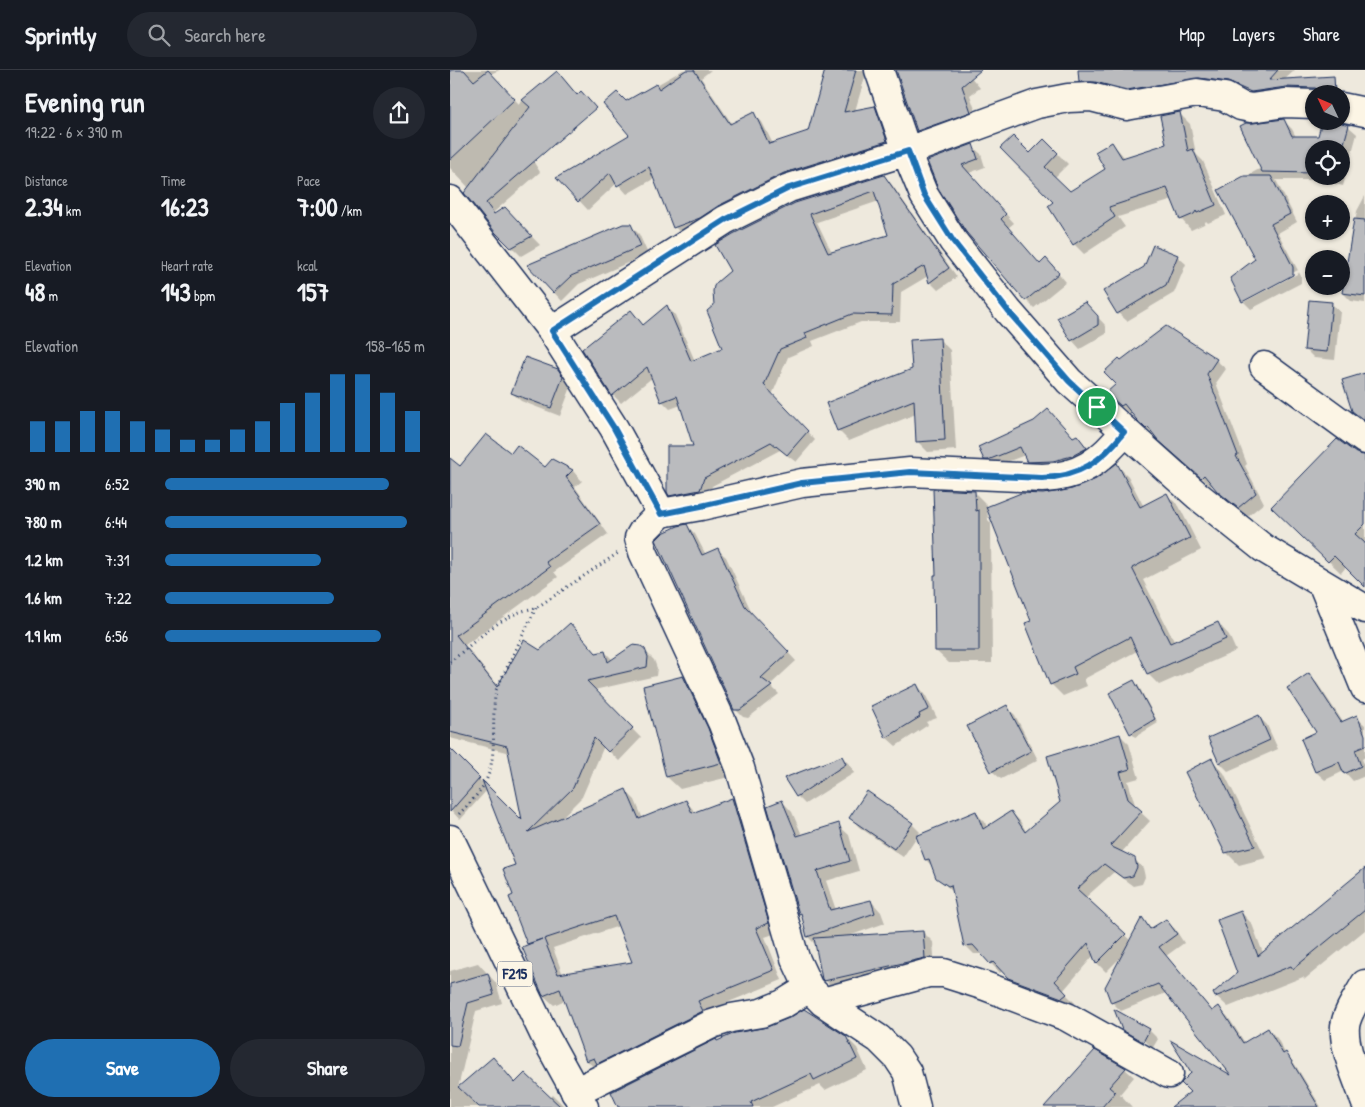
<!DOCTYPE html>
<meta charset="utf-8">
<style>
body{margin:0;font-family:"Patrick Hand",sans-serif;background:#242831;color:#f1f3f6;height:100vh;display:flex;flex-direction:column;font-size:19px;white-space:nowrap}
*{box-sizing:border-box;margin:0}
p{font-size:16px;color:#9ea1a6}
.icon{flex:none;width:28px;height:28px;fill:none;stroke:currentColor;stroke-width:2;stroke-linecap:round;stroke-linejoin:round}
.map{position:relative;flex:1;overflow:hidden}
.panel{display:flex;flex-direction:column;background:#171b24;width:450px}
.panel>*{flex:none}
.needle{width:32px;rotate:314deg}
.controls{position:absolute;left:855px;top:15px;display:grid;gap:10px}
.controls a{display:grid;place-items:center;width:45px;height:45px;border-radius:50%;background:#171b24;box-shadow:0 1px 4px #0004;font-size:25px}
.pin{position:absolute;display:grid;place-items:center;width:42px;height:42px;color:#fff;margin:-21px;border:2px solid #fff;border-radius:50%;box-shadow:0 1px 5px #0007}
.round{display:grid;place-items:center;flex:none;width:52px;height:52px;border-radius:26px;background:#242831}
.headline{display:flex;align-items:center;justify-content:space-between;height:85px;padding:0 25px}
h1{font-size:28px;font-weight:700;line-height:38px}
.stats{display:grid;grid-template-columns:repeat(3,1fr);gap:8px;height:85px;padding:5px 25px}
.stats div{display:grid;align-content:center}
.stats b{font-size:25px;font-weight:700}
.stats small{font-size:14px;font-weight:400}
.stats p{font-size:14px}
.chart{height:140px;padding:10px 25px}
.chart p{display:flex;justify-content:space-between}
.chart svg{width:100%;height:90px;margin-top:5px;stroke:#1f6fb2;stroke-width:6}
.action{display:flex;gap:10px;margin-top:auto;padding:10px 25px}
.action a{flex:1;height:58px;border-radius:30px;background:#1f6fb2;color:#fff;font-size:20px;font-weight:700;line-height:58px;text-align:center}
.action a+a{background:#242831;color:#f1f3f6}
ul{padding:0 25px;list-style:none;font-size:16px}
li{display:grid;grid-template-columns:80px 60px 1fr;align-items:center;height:38px}
li i{height:12px;border-radius:6px;background:#1f6fb2}
header{display:flex;align-items:center;gap:30px;box-sizing:border-box;height:70px;padding:0 25px;background:#171b24;border-bottom:1px solid #363941}
header strong{font-size:24px}
nav{display:flex;gap:28px;margin-inline-start:auto;font-size:18px}
.search{width:350px;height:45px;background:#242831;display:flex;align-items:center;gap:12px;box-sizing:border-box;padding:0 18px;border-radius:28px;color:#9ea1a6;font-size:19px}
main{display:flex;flex:1;min-height:0}
.map>svg:first-child{display:block}
</style>
<header>
<strong>Sprintly</strong>
<div class="search"><svg class="icon" aria-label="search" viewBox="0 0 24 24"><circle cx="10" cy="10" r="6"/><path d="M15 15l6 6"/></svg>Search here</div>
<nav><a>Map</a><a>Layers</a><a>Share</a></nav>
</header>
<main>
<section class="panel">
<div class="headline"><div><h1>Evening run</h1><p>19:22 · 6 × 390 m</p></div><a class="round"><svg class="icon" aria-label="share" viewBox="0 0 24 24"><path d="M12 15V3M7 8l5-5 5 5M5 13v7h14v-7"/></svg></a></div>
<div class="stats">
<div><p>Distance</p><b>2.34<small> km</small></b></div>
<div><p>Time</p><b>16:23</b></div>
<div><p>Pace</p><b>7:00<small> /km</small></b></div>
</div>
<div class="stats">
<div><p>Elevation</p><b>48<small> m</small></b></div>
<div><p>Heart rate</p><b>143<small> bpm</small></b></div>
<div><p>kcal</p><b>157</b></div>
</div>
<div class="chart"><p><span>Elevation</span>158–165 m</p>
<svg viewBox="0 0 160 44" preserveAspectRatio="none"><path d="M5 44V29M15 44V29M25 44V24M35 44V24M45 44V29M55 44V33M65 44V38M75 44V38M85 44V33M95 44V29M105 44V20M115 44V15M125 44V6M135 44V6M145 44V15M155 44V24"/></svg>
</div>
<ul>
<li><b>390 m</b>6:52<i style="width:86%"></i></li>
<li><b>780 m</b>6:44<i style="width:93%"></i></li>
<li><b>1.2 km</b>7:31<i style="width:60%"></i></li>
<li><b>1.6 km</b>7:22<i style="width:65%"></i></li>
<li><b>1.9 km</b>6:56<i style="width:83%"></i></li>
</ul>
<div class="action"><a>Save</a><a>Share</a></div>
</section>
<div class="map">
<svg width="915" height="1037" viewBox="0 0 915 1037">
<rect width="100%" height="100%" fill="#eee9dd"/>
<filter id="ink" filterUnits="userSpaceOnUse"><feTurbulence type="fractalNoise" baseFrequency=".02" numOctaves="2"/><feDisplacementMap in="SourceGraphic" scale="10" xChannelSelector="R" yChannelSelector="G"/><feConvolveMatrix kernelMatrix="1 2 1 2 8 2 1 2 1" color-interpolation-filters="sRGB"/></filter>
<g filter="url(#ink)">
<!-- shadow -->
<path fill="#0003" fill-rule="evenodd" d="M0 0H50L40 4 69 34 107 2 139 38 83 91 90 102 44 142 45 145 55 139 90 175 71 186 46 161 19 118 0 98Z
M233 0H261L251 8 282 54 303 43 312 52 323 74 359 62 376 0H417L405 41 424 37 433 46 445 80 233 166 225 157 205 108 177 124 167 113 138 140 108 108 181 65 161 41Z
M447 0H515L530 18 520 25 529 51 477 70 468 61Z
M635 0H845L833 11 882 16 889 24H864L810 29 786 19 685 27 637 19 630 11Z
M729 43 740 54 746 84 753 91 776 145 758 153 756 151 754 154 741 160 731 149 723 130 668 147 675 157 634 184 624 174 605 133 580 84 594 70 618 94 604 108 620 123 657 99 662 73 675 88 717 75Z
M833 50 842 59 846 67H869L898 56 907 64 893 116 869 110H826L847 152 828 163 851 206V213L801 239 793 231 807 189 770 121 811 98ZM864 79H891V106H864ZM848 200 849 203 794 232V229Z
M522 76 531 84 535 97 519 103 564 153 558 158 590 195 605 199 616 212 584 238 576 230 489 117Z
M434 106 442 115 507 207 488 220 480 212 478 206 451 222 450 252H411L362 271 364 276 338 287 322 325 365 370 346 392 330 380 262 416 258 428 229 433 220 425 245 377 231 335 220 339 212 331 203 307 171 333 163 325 134 279 181 241 194 256 217 237 225 245 245 291 273 278 265 236 281 201 267 175ZM429 131 439 166 382 183 367 152Z
M915 126V233L901 231 893 223 907 141Z
M180 155 189 164 198 184 129 214 112 231 79 196Z
M727 186 736 194 724 223 677 251 668 243Z
M881 233 890 242 885 290 864 288 856 280Z
M643 242 656 256V264L630 279 622 270 609 249Z
M489 269 500 280 506 380 478 382 467 371 466 344 399 371 388 360 463 300Z
M766 290 776 299 766 313 797 394 795 396 814 433 798 446 778 430 763 414 761 416 696 359 682 343 681 345 667 333 671 291Z
M107 300 121 317 110 346 71 331 62 323Z
M585 352 624 369 627 366 643 385 585 398 578 391 575 385 546 396H542L535 389Z
M905 384 915 386V516L896 497 891 503 835 449Z
M61 385 95 399 102 390 123 401 132 411 125 417 158 464 104 502 108 507 15 575 49 618 90 581 147 584 155 582 163 590 194 580 204 590 207 598 206 606 144 620 191 668 169 691 154 676 132 727 110 749 175 720 185 730 193 749 236 731 246 743 282 729 291 739 327 863 315 867 332 910 257 941 261 951 147 1000 137 991 115 930 104 935 94 926 88 913 80 875 78 874 65 826 66 795 37 720 10 750 0 739V680L74 754 60 683 0 668V390L10 398ZM169 856 183 893 113 905 103 878Z
M667 395 678 406 694 437 717 425 729 436 751 480 693 510 725 573 768 553 779 565 786 581 709 615 698 604 687 581 634 609 637 616 613 626 601 614 582 551 537 438 538 450 541 453 542 593H499L486 581 524 422 537 435V438L593 425 623 420 646 410Z
M237 456 245 464 256 485 268 480 276 487 303 545 346 591 320 615 329 624 298 648 293 647 285 639Z
M858 605 867 613 893 652 906 647 915 655V687L912 689 915 696V706L903 711 894 701 875 710 866 702 852 670 868 663Z
M233 607 246 620 283 706 230 719 217 707 194 617Z
M684 612 688 615 708 653 685 667 681 663Z
M467 615 475 624 487 648 476 652 478 655 446 676 437 668 423 637Z
M556 636 565 645 588 690 551 709 542 701Z
M809 647 817 655 828 679 778 701 770 693Z
M670 665 679 674 689 708 678 711 686 738 700 751 671 783 684 789 693 798 695 807 692 814 683 816 664 802 635 828 681 871 693 850 702 860 716 851 725 859 734 873 716 886 763 942 769 938 778 947 795 973 818 959 827 968 835 983 844 993 871 1037H723L786 1009 716 923 671 941 662 932 673 885 656 902 647 893 644 885 613 921 625 933 621 937 568 917 552 901 550 903 532 884H524L515 875 503 822 487 807 483 797 476 790 467 766 526 743 535 752 537 758 561 742 570 751 577 763 612 733Z
M392 687 401 696 404 703 355 734 347 726Z
M762 690 774 703 816 788 789 795 776 782Z
M332 731 342 742 352 765 388 755 399 765 409 801 376 811 386 840 421 831 431 842 435 853 399 866 473 862 483 872 485 898 386 921 373 908 366 875 358 867 354 848 350 843Z
M401 748 462 754 470 762 453 787 409 757Z
M915 807V860L855 909 853 907 778 937 766 926 789 903 791 842 802 854 813 883Z
M28 893 46 913 52 933 26 941 8 1018 43 989 77 1028H100L103 1025 115 1037H0V901Z
M666 942 699 960 708 969 702 979 679 965 698 976 699 974 678 961V964L673 959Z
M396 967 407 978 417 1000 375 1020 370 1015 322 1037H170L268 973Z
M645 982 675 999 684 1007 670 1024 682 1037H596Z"/>
<!-- building -->
<path fill="#babbbe" stroke="#1b2f5e" fill-rule="evenodd" d="M0 0H14L24 11 38 0 65 29 0 90Z
M236 0H244L280 54 304 42 319 74 358 61 375 0H406L394 42 425 36 437 71 334 103 268 136 250 148 223 158 199 97 167 116 160 103 128 132 106 108 179 65 153 34 167 22 176 31 206 14 209 19Z
M446 0H531L512 16 521 42 467 61Z
M628 0H828L819 10 884 6 885 23 875 24 872 21 865 18 836 17 801 22 778 12 749 8 677 20 645 12H629Z
M107 1 127 25 131 21 146 38 36 133 44 144 55 137 82 166 61 178 45 162 14 123 80 37 72 30Z
M730 42 738 81 743 79 766 135 747 143 746 141 744 144 730 150 717 118 659 137 665 147 623 175 598 136 603 132 550 78 563 66 580 83 594 69 608 83 595 97 620 121 655 99 645 82 662 72 672 88 716 74 710 46Z
M834 49 842 66H868L872 51H885L899 55 891 84V79H864V103L812 102 790 56 796 53H803Z
M523 74 528 89 512 95 556 144 551 149 590 194 596 188 609 203 575 231 516 162 488 118 477 91Z
M434 105 499 198 479 213 474 196 443 214 442 245 402 244 355 263 357 268 330 279 314 315 358 361 337 385 321 372 254 408 250 420 219 426 217 422V376H243L227 326 211 332 197 297 162 326 132 279 181 240 193 255 217 235 241 291 272 278 257 241 264 235 263 221 264 216 267 212 280 201 265 175 283 164 345 133ZM424 121 438 165 378 183 360 144Z
M794 106H821L840 144 821 154 843 197V205L792 232 780 208 805 189 768 120Z
M904 149 915 150V226L892 223Z
M173 154H181L191 176 121 206 103 223 77 195Z
M703 175 728 185 716 215 667 244 653 221 694 197Z
M859 230 882 232 877 282 854 280Z
M635 232 648 246V255L621 271 607 248Z
M716 256 767 289 757 304 788 385 786 386 806 423 788 438 767 421 754 405 751 408 708 370 698 357 696 359 686 349 674 334 671 336 656 323 666 314 654 302 669 288 671 290Z
M490 268 495 370 466 372 464 330 387 361 376 333 462 299 460 270Z
M75 287 108 299 113 307 101 338 61 323Z
M915 303V351L902 341 892 310Z
M598 339 623 367 627 365 637 378 622 386 603 391 577 392 570 377 538 390H534L528 377 584 351Z
M36 364 61 383 67 375 95 397 102 389 123 400 116 407 150 454 96 492 100 497 6 565 47 617 74 570 90 580 120 553 146 583 155 581 158 592 183 575 191 576 195 579 198 587 197 597 137 611 183 658 158 682 144 668 123 718 78 762 176 719 189 749 236 730 242 743 282 728 319 853 306 858 324 900 248 931 253 941 147 994 144 988 136 991 110 919 93 926 72 877 92 869 77 874 59 827 63 825 53 799 65 795 32 710 72 750 57 676 0 662V388L10 396ZM164 846 182 892 108 904 94 869Z
M887 369 906 383 915 385V454L905 464 915 473V517L884 486 878 492 821 437Z
M667 393 690 437 717 423 740 468 682 498 720 573 768 552 776 569 697 604 680 567 623 597 626 604 600 615 575 553 581 551 536 437 571 423 593 424 622 419 646 409Z
M483 419 525 421 526 441 529 440V581H485L484 505H486Z
M237 454 252 485 268 478 295 536 339 582 311 608 322 616 290 640H284L206 470 213 463 228 456Z
M859 603 891 652 907 645 915 665V676L905 680 911 696 894 704 889 692 865 702 851 669 866 662 837 618Z
M233 606 258 658 271 693 216 707 193 616Z
M684 610 705 649 680 664 659 623Z
M467 614 479 639 469 644 470 647 436 668 421 636Z
M557 635 581 681 541 702 517 656Z
M809 645 820 670 769 693 758 668Z
M670 664 680 699 670 702 678 729 692 741 660 776 685 788 687 797 683 806 673 808 654 794 627 819 676 864 646 894 638 873 605 911 617 924 612 928 558 908 543 892 540 894 523 875 514 876 501 815 498 816 486 808 479 789 475 790 466 766 526 741 533 759 561 741 575 762 610 732 597 686Z
M0 678 30 708 0 742Z
M392 686 396 694 346 727 334 708Z
M762 688 805 776 775 783 735 702Z
M417 721 463 753 444 779 399 748Z
M332 730 347 766 389 753 400 791 367 801 380 840 421 830 425 843 357 867 351 843 349 844 317 736Z
M915 798V840L843 899 841 896 765 927 763 923 787 903 767 850 791 841 808 886Z
M692 847 700 859 716 849 727 864 709 877 762 941 769 936 793 973 818 958 833 984 836 982 869 1037H721L740 1022 731 1013 741 1003 720 970 781 1005 708 914 661 933 655 917Z
M473 861 475 888 374 911 372 909 364 868Z
M38 903 44 925 18 933 8 976 0 975V914Z
M354 939 396 966 407 989 364 1010 361 1004 301 1032 303 1037H168L161 1022 266 969 267 971 285 963 317 957 339 948Z
M664 939 700 959 693 972 672 960Z
M645 980 676 998 659 1017 665 1022 652 1037H594Z
M43 987 65 1013 75 1003 111 1037H29L8 1017Z"/>
<g fill="none" stroke-linecap="round" stroke-linejoin="round">
<defs>
<path id="minor" d="M429 0 462 96 474 125 503 171 558 241 619 311 748 426 813 478 915 539
M891 37 915 42
M0 130 102 261 164 358 211 443
M102 261 275 150 339 118 458 81 587 34 618 28 641 27 676 36 747 23 775 27 791 36 801 38 835 33 864 34
M814 296 915 370
M873 515 915 618
M915 914C908 927 897 942 895 956 893 979 908 1009 915 1031
M373 932 478 903H494L535 916 617 947 719 1004
M125 1022 262 954 281 948 311 943 333 934 359 918
M466 1037 457 1002 447 987 429 969 373 932 359 918 345 888 290 698 272 652 193 482 189 468 193 461 211 443 251 436 352 413 460 402 592 408C629 407 652 391 674 362"/>
<path id="major" d="M0 769 96 968 134 1037"/>
</defs>
<!-- minor casing -->
<use href="#minor" stroke="#1b2f5e" stroke-width="31"/>
<!-- major casing -->
<use href="#major" stroke="#1b2f5e" stroke-width="31"/>
<!-- path -->
<path stroke="#1b2f5e" stroke-width="3" stroke-dasharray="1 4" stroke-linecap="butt" d="M0 592C25 572 53 542 86 538L168 483
M9 744C21 732 34 719 39 703 47 677 41 647 46 620L86 538"/>
<!-- minor -->
<use href="#minor" stroke="#fcf5e5" stroke-width="28"/>
<!-- major -->
<use href="#major" stroke="#fcf5e5" stroke-width="28"/>
</g>
</g>
<g fill="none" stroke-linecap="round" stroke-linejoin="round" filter="url(#ink)">
<defs>
<path id="route" d="M458 81 474 125 503 171 558 241 619 311 674 362C652 391 629 407 592 408L460 402 352 413 251 436 211 444 164 358 102 261 275 150 339 118Z"/>
</defs>
<!-- route casing -->
<use href="#route" stroke="#fff" stroke-width="10"/>
<!-- route -->
<use href="#route" stroke="#1f6fb2" stroke-width="6"/>
</g>
<g text-anchor="middle" stroke-width="4" stroke-linejoin="round" paint-order="stroke">
<!-- shield labels -->
<rect fill="#fcf5e5" stroke="#5e6a86" stroke-width="1" x="47.5" y="891.5" width="35" height="25" rx="4"/>
<g font-size="15" font-weight="bold" fill="#1b2f5e">
<text x="65" y="909">F215</text>
</g>
</g>
</svg>
<div class="controls">
<a><svg class="needle" viewBox="-14 -14 28 28"><path d="M0-13l5 13h-10z" fill="#e53935"/><path d="M0 13l5-13h-10z" fill="#9ea1a6"/></svg></a>
<a><svg class="icon" aria-label="locate" viewBox="0 0 24 24"><circle cx="12" cy="12" r="6"/><path d="M12 2v4M12 18v4M2 12h4M18 12h4"/></svg></a>
<a>+</a>
<a>−</a>
</div>
<div class="pin" style="left:647px;top:337px;background:#1e9e55"><svg class="icon" aria-label="arrive" viewBox="0 0 24 24"><path d="M6 21V4h12l-3 4 3 4H6"/></svg></div>
</div>
</main>
